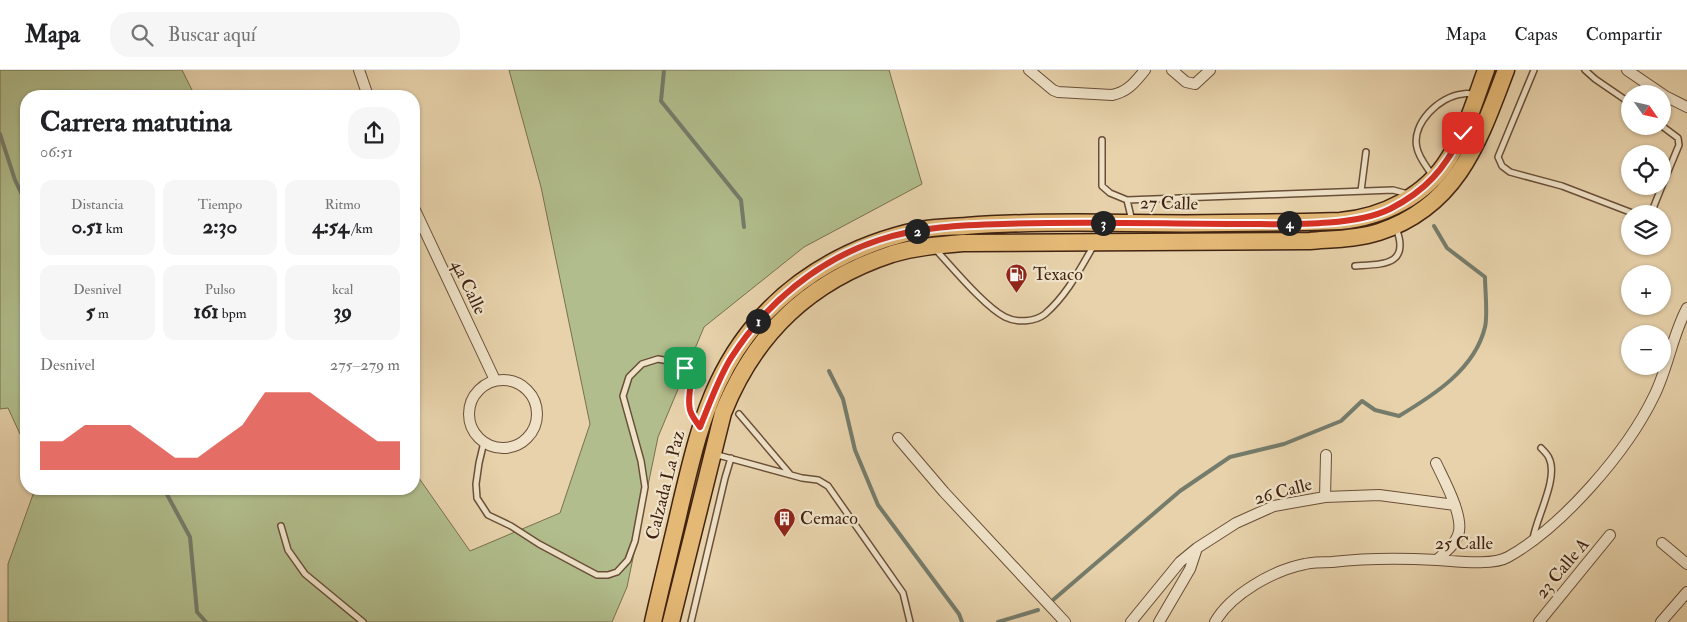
<!DOCTYPE html>
<html lang="es">
<meta charset="utf-8">
<style>
body{margin:0;font-family:"IM FELL Double Pica",serif;background:#f6f6f6;color:#202124;height:100vh;display:flex;flex-direction:column;font-size:19px;white-space:nowrap}
*{box-sizing:border-box;margin:0}
p{font-size:16px;color:#757577}
.icon{flex:none;width:28px;height:28px;fill:none;stroke:currentColor;stroke-width:2;stroke-linecap:round;stroke-linejoin:round}
.map{position:relative;flex:1;overflow:hidden}
.panel{position:absolute;left:20px;top:20px;width:400px;height:405px;display:flex;flex-direction:column;background:#fff;border-radius:20px;box-shadow:0 1px 4px #0004}
.panel>*{flex:none}
.needle{width:32px;rotate:124deg}
.tools{position:absolute;left:1621px;top:15px;display:grid;gap:10px}
.tools a{display:grid;place-items:center;width:50px;height:50px;border-radius:50%;background:#fff;box-shadow:0 1px 4px #0004;font-size:25px}
.pin{position:absolute;display:grid;place-items:center;width:42px;height:42px;color:#fff;margin:-21px;border-radius:10px;box-shadow:0 2px 8px #0006}
.km{position:absolute;width:25px;height:25px;margin:-12px;border-radius:50%;background:#222;color:#fff;font-size:14px;line-height:25px;text-align:center}
.round{display:grid;place-items:center;flex:none;width:52px;height:52px;border-radius:20px;background:#f6f6f6}
.overview{display:flex;align-items:center;justify-content:space-between;height:85px;padding:0 20px}
h1{font-size:28px;font-weight:700;line-height:38px}
.metrics{display:grid;grid-template-columns:repeat(3,1fr);gap:8px;height:85px;padding:5px 20px}
.metrics div{display:grid;align-content:center;border-radius:12px;background:#f6f6f6;text-align:center}
.metrics b{font-size:21px;font-weight:700}
.metrics small{font-size:14px;font-weight:400}
.metrics p{font-size:14px}
.chart{height:140px;padding:10px 20px}
.chart p{display:flex;justify-content:space-between}
.chart svg{width:100%;height:90px;margin-top:5px;fill:#d93025;opacity:.7}
header{display:flex;align-items:center;gap:30px;box-sizing:border-box;height:70px;padding:0 25px;background:#fff;border-bottom:1px solid #e0e0e0}
header strong{font-size:24px}
nav{display:flex;gap:28px;margin-inline-start:auto;font-size:18px}
.search{width:350px;height:45px;background:#f6f6f6;display:flex;align-items:center;gap:12px;box-sizing:border-box;padding:0 18px;border-radius:20px;color:#757577;font-size:19px}
.map>svg:first-child{display:block}
</style>
<header>
<strong>Mapa</strong>
<div class="search"><svg class="icon" aria-label="search" viewBox="0 0 24 24"><circle cx="10" cy="10" r="6"/><path d="M15 15l6 6"/></svg>Buscar aquí</div>
<nav><a>Mapa</a><a>Capas</a><a>Compartir</a></nav>
</header>
<div class="map">
<svg width="1687" height="552" viewBox="0 0 1687 552">
<rect width="100%" height="100%" fill="#e7d2ab"/>
<filter id="stains"><feTurbulence type="fractalNoise" baseFrequency=".004" numOctaves="4"/><feColorMatrix values="0 0 0 0 .2 0 0 0 0 .09 0 0 0 0 .02 0 0 0 .5 -.17"/></filter>
<radialGradient id="worn" r=".72"><stop offset=".6" stop-color="#630" stop-opacity="0"/><stop offset="1" stop-color="#630" stop-opacity=".3"/></radialGradient>
<!-- green -->
<path fill="#b1bd8c" stroke="#79704e" d="M0 0H182L195 26H26V377L8 338 0 339Z
M509 0H889L922 114 804 177 704 257 658 367 627 517 612 552H8V494L35 419H414V401L470 481 560 443 590 354 541 117Z"/>
<g fill="none" stroke-linecap="round" stroke-linejoin="round">
<!-- stream -->
<path stroke="#757c6b" stroke-width="4" d="M664 0 661 31 741 130 744 157
M0 64 15 110 26 133
M829 301 843 329 855 380 878 435 959 544 962 552
M164 419 190 467 197 542 206 552
M1053 530 1180 421 1230 387 1284 374 1341 351 1362 331 1375 340 1399 346C1434 325 1475 299 1485 257 1488 245 1485 220 1485 207L1447 178 1434 156
M998 552 1038 540"/>
<defs>
<path id="service" d="M1534 0 1498 87 1502 96 1510 102 1562 116 1635 144
M1585 0 1595 9 1630 33
M1662 56 1678 68 1679 75 1662 116
M1102 70V116L1110 123 1127 130 1393 120 1408 124
M1432 105C1427 97 1419 88 1417 78 1411 54 1439 26 1463 24 1466 23 1471 24 1474 24
M1361 121 1366 82
M1127 130 1132 151
M1652 141 1662 116
M936 180C953 198 984 236 1005 247 1017 253 1035 252 1045 244 1067 225 1080 199 1094 175
M1355 196C1382 194 1411 196 1396 158
M690 304 697 306 702 310
M739 344 790 404
M484 372 479 393 476 414 477 428 488 445 511 456 539 474 580 496 597 505H608L617 502 628 490 635 471 645 417 641 391 623 326 629 307 642 294 658 289 679 293 690 304 692 312 689 335 693 347 699 355
M714 384 802 408 818 410 828 416 903 523 910 552
M281 456 288 480 305 504 363 552
M1533 469C1536 448 1559 408 1549 388 1548 385 1544 381 1541 378
M691 552 725 408 731 388"/>
<path id="minor" d="M359 0 368 26
M1029 0 1053 20 1058 22 1112 25C1128 22 1135 12 1145 0
M1172 0 1186 12 1195 14 1210 0
M1627 0 1665 26 1687 37
M414 138 495 310
M469 344a34 34 0 1 1 68 0a34 34 0 1 1-68 0Z
M898 368 944 422 1065 552
M1436 393C1444 410 1465 448 1458 465 1455 475 1444 483 1437 490
M1325 427 1326 385
M1662 473 1687 494
M1131 552 1180 492 1197 478 1236 453 1274 436 1325 427 1379 425 1455 435
M1159 552 1190 499 1197 478
M1215 552C1231 524 1274 500 1305 494 1314 492 1323 492 1332 492 1366 488 1402 488 1437 490 1455 491 1493 496 1508 487 1562 457 1627 382 1654 326 1668 298 1672 266 1687 238
M1539 552 1610 465
M1661 552 1687 522"/>
<path id="primary" d="M653 552C662 512 672 473 681 433 691 392 700 351 718 313 757 230 831 179 919 160 934 157 950 157 966 156 1020 152 1075 152 1129 153 1200 154 1270 153 1340 151 1383 147 1426 126 1449 88 1466 61 1475 30 1486 0
M671 552 723 343C755 263 810 211 892 184 915 177 940 175 964 173L1310 171C1333 169 1357 169 1379 162 1458 136 1479 71 1506 0"/>
</defs>
<!-- service casing -->
<use href="#service" stroke="#6a4f38" stroke-width="8"/>
<!-- minor casing -->
<use href="#minor" stroke="#6a4f38" stroke-width="12"/>
<!-- primary casing -->
<use href="#primary" stroke="#412311" stroke-width="19"/>
<!-- service -->
<use href="#service" stroke="#efe2c8" stroke-width="5"/>
<!-- minor -->
<use href="#minor" stroke="#efe2c8" stroke-width="10"/>
<!-- primary -->
<use href="#primary" stroke="#e4b976" stroke-width="16"/>
</g>
<g fill="none" stroke-linecap="round" stroke-linejoin="round">
<defs>
<path id="route" d="M685 298C696 314 686 323 690 340 692 347 696 351 700 357 710 333 718 309 731 288 766 233 818 190 879 170 918 157 962 155 1003 154 1083 151 1164 154 1244 154 1287 154 1353 157 1390 139 1427 120 1444 99 1463 63"/>
</defs>
<!-- route casing -->
<use href="#route" stroke="#fff" stroke-width="10"/>
<!-- route -->
<use href="#route" stroke="#d93025" stroke-width="6"/>
</g>
<!-- icons -->
<defs>
<symbol id="fuel-pin" viewBox="-11 -11 22 30"><path d="M0 17L-7.5 6A9.5 9.5 0 1 1 7.5 6Z" fill="#8f2418" stroke="#efe2c8"/><path d="M-5.5-6h7V0h2V4h1.3V-2.5L3-4.5l.8-.8L6-3V5H2.5V1h-1V6h-7ZM-4.2-4.7v3.2H.2V-4.7Z" fill="#fff"/></symbol>
<symbol id="building-pin" viewBox="-11 -11 22 30"><path d="M0 17L-7.5 6A9.5 9.5 0 1 1 7.5 6Z" fill="#8f2418" stroke="#efe2c8"/><path d="M-4-6H4V6H1V3H-1V6H-4ZM-2.5-4.3h1.7v1.8h-1.7ZM.8-4.3h1.7v1.8H.8ZM-2.5-1h1.7V.8h-1.7ZM.8-1h1.7V.8H.8Z" fill="#fff"/></symbol>
</defs>
<g fill-rule="evenodd">
<use href="#fuel-pin" x="1004" y="192" width="25" height="34"/>
<use href="#building-pin" x="772" y="436" width="25" height="34"/>
</g>
<g text-anchor="middle" stroke-width="4.5" stroke-linejoin="round" paint-order="stroke">
<!-- street labels -->
<g font-size="18" fill="#412311" stroke="#efe2c8">
<text transform="translate(1169 133) rotate(1)" y="6">27 Calle</text>
<text transform="translate(469 217) rotate(64)" y="6">4a Calle</text>
<text transform="translate(665 415) rotate(-76)" y="6">Calzada La Paz</text>
<text transform="translate(1283 421) rotate(-15)" y="6">26 Calle</text>
<text x="1464" y="479">25 Calle</text>
<text transform="translate(1562 498) rotate(-50)" y="6">23 Calle A</text>
</g>
<!-- poi labels -->
<g font-size="18" fill="#412311" stroke="#efe2c8" text-anchor="start">
<text x="1033" y="210">Texaco</text>
<text x="800" y="454">Cemaco</text>
</g>
</g>
<rect width="100%" height="100%" filter="url(#stains)"/>
<rect width="100%" height="100%" fill="url(#worn)"/>
</svg>
<div class="tools">
<a><svg class="needle" viewBox="-14 -14 28 28"><path d="M0-13l5 13h-10z" fill="#e53935"/><path d="M0 13l5-13h-10z" fill="#757577"/></svg></a>
<a><svg class="icon" aria-label="locate" viewBox="0 0 24 24"><circle cx="12" cy="12" r="6"/><path d="M12 2v4M12 18v4M2 12h4M18 12h4"/></svg></a>
<a><svg class="icon" aria-label="layers" viewBox="0 0 24 24"><path d="M12 4l9 5-9 5-9-5zM3 14l9 5 9-5"/></svg></a>
<a>+</a>
<a>−</a>
</div>
<div class="pin" style="left:685px;top:298px;background:#1e9e55"><svg class="icon" aria-label="arrive" viewBox="0 0 24 24"><path d="M6 21V4h12l-3 4 3 4H6"/></svg></div>
<div class="pin" style="left:1463px;top:63px;background:#d93025"><svg class="icon" aria-label="check" viewBox="0 0 24 24"><path d="M5 12l5 5 9-10"/></svg></div>
<b class="km" style="left:758px;top:251px">1</b>
<b class="km" style="left:917px;top:161px">2</b>
<b class="km" style="left:1103px;top:153px">3</b>
<b class="km" style="left:1289px;top:153px">4</b>
<section class="panel">
<div class="overview"><div><h1>Carrera matutina</h1><p>06:51</p></div><a class="round"><svg class="icon" aria-label="share" viewBox="0 0 24 24"><path d="M12 15V3M7 8l5-5 5 5M5 13v7h14v-7"/></svg></a></div>
<div class="metrics">
<div><p>Distancia</p><b>0.51<small> km</small></b></div>
<div><p>Tiempo</p><b>2:30</b></div>
<div><p>Ritmo</p><b>4:54<small> /km</small></b></div>
</div>
<div class="metrics">
<div><p>Desnivel</p><b>5<small> m</small></b></div>
<div><p>Pulso</p><b>161<small> bpm</small></b></div>
<div><p>kcal</p><b>39</b></div>
</div>
<div class="chart"><p><span>Desnivel</span>275–279 m</p>
<svg viewBox="0 0 160 44" preserveAspectRatio="none"><path d="M0 44V30L10 30L20 22L30 22L40 22L50 30L60 38L70 38L80 30L90 22L100 6L110 6L120 6L130 14L140 22L150 30L160 30V44z"/></svg>
</div>
</section>
</div>
